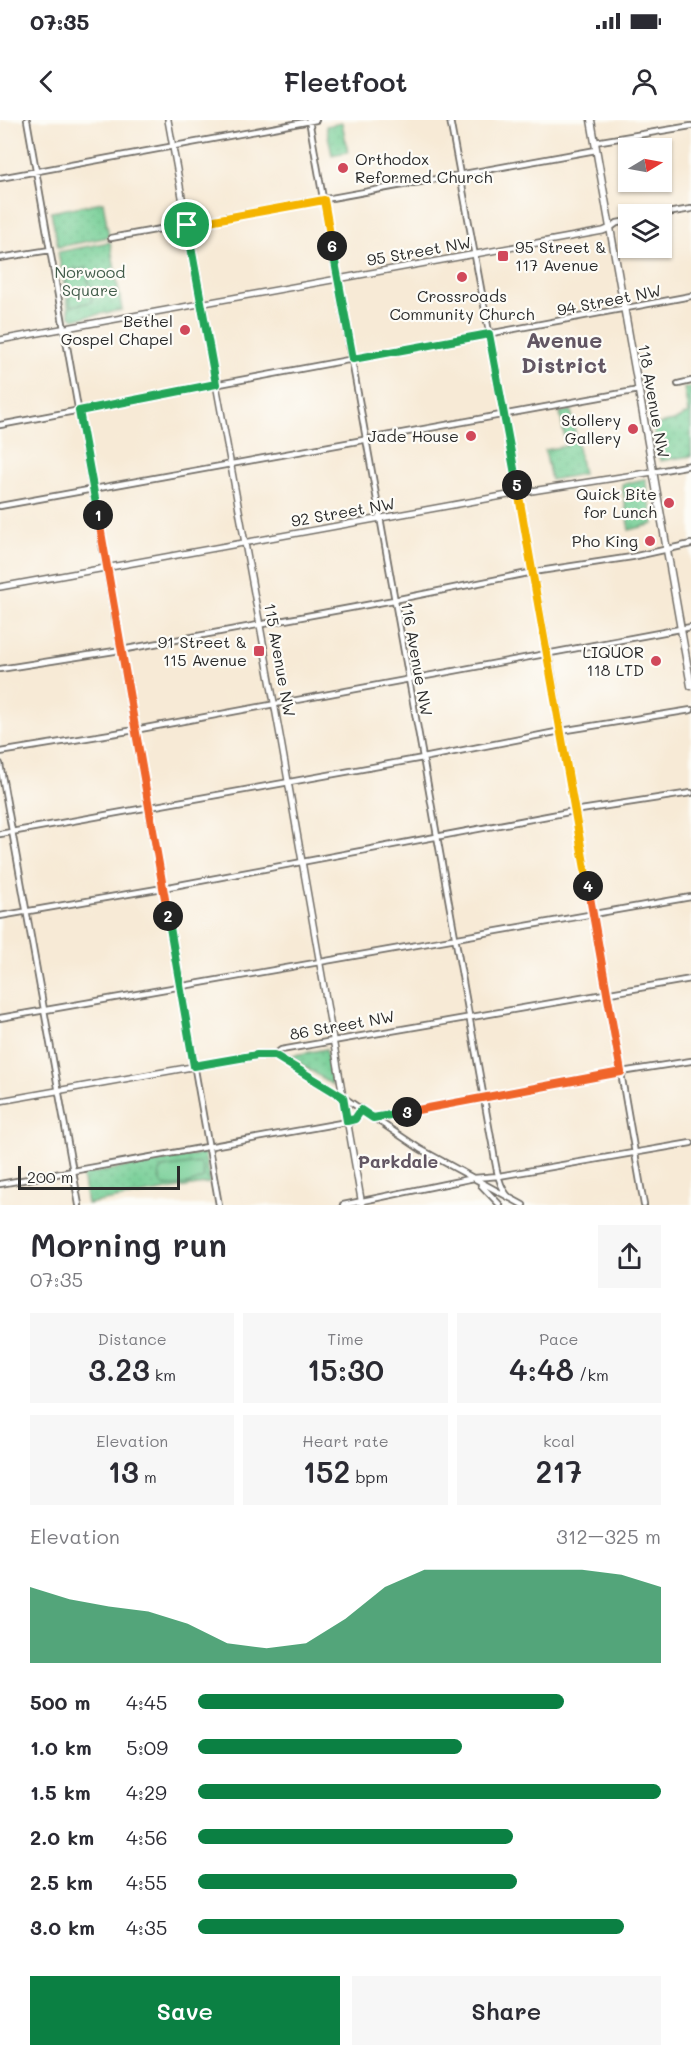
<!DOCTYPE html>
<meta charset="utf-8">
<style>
body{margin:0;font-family:Mali,sans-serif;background:#f7f7f7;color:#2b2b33;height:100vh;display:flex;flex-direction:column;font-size:22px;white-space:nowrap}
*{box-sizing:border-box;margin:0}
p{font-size:20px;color:#7c7c81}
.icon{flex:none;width:33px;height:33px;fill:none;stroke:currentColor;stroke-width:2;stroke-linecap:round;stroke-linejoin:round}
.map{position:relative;height:1085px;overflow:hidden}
.sheet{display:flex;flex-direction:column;background:#fff;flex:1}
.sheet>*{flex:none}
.needle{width:39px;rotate:80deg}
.controls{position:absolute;left:618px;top:18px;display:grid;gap:12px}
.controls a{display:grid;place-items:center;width:54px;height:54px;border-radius:0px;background:#fff;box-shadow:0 2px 4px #0004;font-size:30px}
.scale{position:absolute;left:18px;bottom:15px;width:162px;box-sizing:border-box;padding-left:6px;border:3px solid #2b2b2b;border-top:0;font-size:16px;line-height:21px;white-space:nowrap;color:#2b2b2b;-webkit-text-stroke:4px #fdfcf7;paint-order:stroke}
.pin{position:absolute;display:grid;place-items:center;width:51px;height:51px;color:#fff;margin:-26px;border:3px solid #fff;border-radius:50%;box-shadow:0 2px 6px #0007}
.km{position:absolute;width:30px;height:30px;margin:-15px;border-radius:50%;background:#222;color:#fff;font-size:16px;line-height:30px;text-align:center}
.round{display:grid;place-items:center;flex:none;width:63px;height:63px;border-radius:0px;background:#f7f7f7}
.summary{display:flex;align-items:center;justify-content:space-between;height:102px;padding:0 30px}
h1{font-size:33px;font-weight:600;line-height:45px}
.stats{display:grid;grid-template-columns:repeat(3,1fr);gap:9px;height:102px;padding:6px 30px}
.stats div{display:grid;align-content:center;border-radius:0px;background:#f7f7f7;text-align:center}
.stats b{font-size:30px;font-weight:600}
.stats small{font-size:16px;font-weight:400}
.stats p{font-size:16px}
.chart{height:168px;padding:12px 30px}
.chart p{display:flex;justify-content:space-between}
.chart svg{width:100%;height:108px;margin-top:6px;fill:#0b8043;opacity:.7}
.primary-button{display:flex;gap:12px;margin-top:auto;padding:12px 30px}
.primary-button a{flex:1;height:69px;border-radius:0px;background:#0b8043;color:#fff;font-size:24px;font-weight:600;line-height:69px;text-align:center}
.primary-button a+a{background:#f7f7f7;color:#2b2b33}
ul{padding:0 30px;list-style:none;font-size:20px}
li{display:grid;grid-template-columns:96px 72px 1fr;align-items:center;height:45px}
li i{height:15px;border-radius:8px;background:#0b8043}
.status{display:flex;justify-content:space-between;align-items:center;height:42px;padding:0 30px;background:#fff;direction:ltr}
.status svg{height:16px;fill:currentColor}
header{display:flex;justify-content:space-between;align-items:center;height:78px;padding:0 30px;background:#fff;font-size:27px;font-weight:600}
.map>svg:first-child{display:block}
</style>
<div class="status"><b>07:35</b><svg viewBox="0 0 49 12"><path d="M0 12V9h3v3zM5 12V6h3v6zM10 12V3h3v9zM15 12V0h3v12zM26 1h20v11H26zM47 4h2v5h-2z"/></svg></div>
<header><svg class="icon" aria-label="back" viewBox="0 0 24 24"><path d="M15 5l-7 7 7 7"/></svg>Fleetfoot<svg class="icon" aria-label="person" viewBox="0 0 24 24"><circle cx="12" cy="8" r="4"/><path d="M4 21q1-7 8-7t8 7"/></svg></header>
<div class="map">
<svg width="691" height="1085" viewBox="0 0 691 1085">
<defs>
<pattern id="grass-dots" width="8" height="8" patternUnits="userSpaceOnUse" patternTransform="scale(1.5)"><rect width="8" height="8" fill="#73cd94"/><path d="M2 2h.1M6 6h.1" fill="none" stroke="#64b080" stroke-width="1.8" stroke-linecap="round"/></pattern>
</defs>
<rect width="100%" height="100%" fill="#fdfcf7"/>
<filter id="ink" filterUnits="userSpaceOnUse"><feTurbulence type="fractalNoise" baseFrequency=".0167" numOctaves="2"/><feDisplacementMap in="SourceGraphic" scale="12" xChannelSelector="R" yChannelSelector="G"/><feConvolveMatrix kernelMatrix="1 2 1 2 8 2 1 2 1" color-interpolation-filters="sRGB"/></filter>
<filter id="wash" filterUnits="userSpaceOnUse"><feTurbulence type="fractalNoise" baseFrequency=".008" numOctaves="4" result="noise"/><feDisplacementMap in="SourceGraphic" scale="24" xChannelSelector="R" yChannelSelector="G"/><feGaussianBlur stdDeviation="1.35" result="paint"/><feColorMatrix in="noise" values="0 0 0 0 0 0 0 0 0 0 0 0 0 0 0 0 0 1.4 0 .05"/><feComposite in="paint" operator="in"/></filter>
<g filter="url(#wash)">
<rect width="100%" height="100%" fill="#f7ead6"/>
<!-- grass -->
<path fill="url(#grass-dots)" stroke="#4f7c60" stroke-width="1.5" d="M342 3 348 32 332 35 326 6Z
M103 82 109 117 58 127 51 92Z
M110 122 122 190 74 199 70 196 58 132Z
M691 267V336L660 341 653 305 674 301 688 293 684 268Z
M571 290 583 354 551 360 545 330 566 326 560 292Z
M645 359 654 404 629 410 622 364Z
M326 929 332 965 290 936Z
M204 1033 210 1063 87 1084 82 1055Z"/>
<!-- pitch -->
<path fill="#73cd94" stroke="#4f7c60" stroke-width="1.5" d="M86 148 92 182 71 186 65 151Z
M199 1043 202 1046 204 1057C196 1064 170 1069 161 1064L159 1052 162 1048Z"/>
</g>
<g filter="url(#ink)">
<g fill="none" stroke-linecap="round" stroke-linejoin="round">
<defs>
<path id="minor" d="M27 0 219 1085
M309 0 491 1018C495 1035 496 1066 510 1078
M450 0 548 533 644 1085
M595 22 691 6
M0 58 316 0
M661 94 691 89
M610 108 617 103 628 101
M111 118 596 30
M0 138 50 130
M678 264 691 261
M0 305 691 176
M653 352 691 345
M0 386 639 270
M0 549 121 530 394 480 533 452 632 437 691 424
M0 632 135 610 691 507
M0 644 79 1085
M0 714 423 638 561 611 691 590
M0 796 163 768 574 691 691 673
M0 898 691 777
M274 935 281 930 691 859
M343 977 420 1029 523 1085
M373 998 621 952 691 941
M0 1064 352 1001 361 990
M481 1065 500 1085
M343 1085 474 1058 499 1056 691 1023"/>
<path id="tertiary" d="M168 0 281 621 362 1085
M0 220 603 111 610 108
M0 467 519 373 653 352
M0 981 265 934 281 938 343 977"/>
<path id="secondary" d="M591 0 691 566"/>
</defs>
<!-- minor casing -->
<use href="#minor" stroke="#726e67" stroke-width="8"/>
<!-- tertiary casing -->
<use href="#tertiary" stroke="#726e67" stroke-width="8"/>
<!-- secondary casing -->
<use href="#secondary" stroke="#726e67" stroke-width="9"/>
<!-- minor -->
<use href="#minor" stroke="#fff" stroke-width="4.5"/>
<!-- tertiary -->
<use href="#tertiary" stroke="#fff" stroke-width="5"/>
<!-- secondary -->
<use href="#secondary" stroke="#fff" stroke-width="6"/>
</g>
</g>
<g fill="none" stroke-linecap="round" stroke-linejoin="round" filter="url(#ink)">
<defs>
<path id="split-1" d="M98 395 79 291 216 264 187 105"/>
<path id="split-2" d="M98 395 168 796"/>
<path id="split-3" d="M168 796 194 946 257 935H274L343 977 347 1001 355 999 361 990 373 998 407 992"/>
<path id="split-4" d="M407 992 621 952 588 766"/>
<path id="split-5" d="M517 365 588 766"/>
<path id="split-6" d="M332 126 353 239 489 214 517 365"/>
<path id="split-7" d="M187 105 324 80 332 126"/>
</defs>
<!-- split-1 casing -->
<use href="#split-1" stroke="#fff" stroke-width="12"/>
<!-- split-2 casing -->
<use href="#split-2" stroke="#fff" stroke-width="12"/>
<!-- split-3 casing -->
<use href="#split-3" stroke="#fff" stroke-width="12"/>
<!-- split-4 casing -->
<use href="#split-4" stroke="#fff" stroke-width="12"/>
<!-- split-5 casing -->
<use href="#split-5" stroke="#fff" stroke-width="12"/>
<!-- split-6 casing -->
<use href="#split-6" stroke="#fff" stroke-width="12"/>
<!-- split-7 casing -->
<use href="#split-7" stroke="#fff" stroke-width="12"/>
<!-- split-1 -->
<use href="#split-1" stroke="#22a559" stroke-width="8"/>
<!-- split-2 -->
<use href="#split-2" stroke="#f0652b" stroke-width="8"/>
<!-- split-3 -->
<use href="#split-3" stroke="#22a559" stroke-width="8"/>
<!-- split-4 -->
<use href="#split-4" stroke="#f0652b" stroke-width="8"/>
<!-- split-5 -->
<use href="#split-5" stroke="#f5b400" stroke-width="8"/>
<!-- split-6 -->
<use href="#split-6" stroke="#22a559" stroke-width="8"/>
<!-- split-7 -->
<use href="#split-7" stroke="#f5b400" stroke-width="8"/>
</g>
<!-- markers -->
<g fill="#d1495b" stroke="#fdfcf7" stroke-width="2">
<circle cx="343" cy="48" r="6"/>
<rect x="497" y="130" width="12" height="12" rx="3"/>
<circle cx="462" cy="157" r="6"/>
<circle cx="185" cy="210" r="6"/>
<circle cx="633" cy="309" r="6"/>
<circle cx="471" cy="316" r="6"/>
<circle cx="669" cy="383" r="6"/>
<circle cx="650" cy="421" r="6"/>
<rect x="253" y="525" width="12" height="12" rx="3"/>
<circle cx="656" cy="541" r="6"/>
</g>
<g text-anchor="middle" stroke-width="4.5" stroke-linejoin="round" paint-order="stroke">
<!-- poi labels -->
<g font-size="16" fill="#2b2b2b" stroke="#fdfcf7" text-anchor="end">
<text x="355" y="45" text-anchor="start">Orthodox<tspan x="355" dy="18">Reformed Church</tspan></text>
<text x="515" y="133" text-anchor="start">95 Street &amp;<tspan x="515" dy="18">117 Avenue</tspan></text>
<text x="462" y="182" text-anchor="middle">Crossroads<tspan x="462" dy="18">Community Church</tspan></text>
<text x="173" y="207">Bethel<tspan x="173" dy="18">Gospel Chapel</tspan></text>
<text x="621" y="306">Stollery<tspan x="621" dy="18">Gallery</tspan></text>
<text x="459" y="322">Jade House</text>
<text x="657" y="380">Quick Bite<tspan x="657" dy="18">for Lunch</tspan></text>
<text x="638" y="427">Pho King</text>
<text x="247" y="528">91 Street &amp;<tspan x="247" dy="18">115 Avenue</tspan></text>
<text x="644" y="538">LIQUOR<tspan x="644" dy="18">118 LTD</tspan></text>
</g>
<!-- street labels -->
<g font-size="16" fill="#2b2b2b" stroke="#fdfcf7">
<text transform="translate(419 131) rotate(-10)" y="6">95 Street NW</text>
<text transform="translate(609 180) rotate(-11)" y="6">94 Street NW</text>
<text transform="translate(654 281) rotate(80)" y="6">118 Avenue NW</text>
<text transform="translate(343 392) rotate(-10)" y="6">92 Street NW</text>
<text transform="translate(417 539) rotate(80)" y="6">116 Avenue NW</text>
<text transform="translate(280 540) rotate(80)" y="6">115 Avenue NW</text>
<text transform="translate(342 905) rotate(-10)" y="6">86 Street NW</text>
</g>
<!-- park labels -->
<g font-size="16" fill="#415c4a" stroke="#fdfcf7">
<text x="90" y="158">Norwood<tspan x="90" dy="18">Square</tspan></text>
</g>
<!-- neighbourhood labels -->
<g font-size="18" font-weight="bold" fill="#635764" stroke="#fdfcf7">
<text x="398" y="1048">Parkdale</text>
</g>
<!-- district labels -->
<g font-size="22" font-weight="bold" fill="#635764" stroke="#fdfcf7">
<text x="564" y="228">Avenue<tspan x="564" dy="25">District</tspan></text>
</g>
</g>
</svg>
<div class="controls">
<a><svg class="needle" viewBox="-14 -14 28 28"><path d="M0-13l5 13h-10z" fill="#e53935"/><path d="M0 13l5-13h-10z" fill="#7c7c81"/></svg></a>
<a><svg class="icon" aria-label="layers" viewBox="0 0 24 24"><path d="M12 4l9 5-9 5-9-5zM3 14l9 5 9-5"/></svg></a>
</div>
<div class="scale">200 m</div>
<div class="pin" style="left:187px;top:105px;background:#1e9e55"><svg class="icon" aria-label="arrive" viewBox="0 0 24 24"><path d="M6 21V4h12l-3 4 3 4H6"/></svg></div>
<b class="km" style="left:98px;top:395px">1</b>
<b class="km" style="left:168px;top:796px">2</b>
<b class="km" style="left:407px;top:992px">3</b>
<b class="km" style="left:588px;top:766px">4</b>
<b class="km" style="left:517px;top:365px">5</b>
<b class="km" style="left:332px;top:126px">6</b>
</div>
<section class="sheet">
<div class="summary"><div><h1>Morning run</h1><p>07:35</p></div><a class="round"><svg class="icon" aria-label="share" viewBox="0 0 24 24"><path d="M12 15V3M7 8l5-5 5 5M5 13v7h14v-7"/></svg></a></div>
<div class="stats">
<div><p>Distance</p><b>3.23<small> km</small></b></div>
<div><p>Time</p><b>15:30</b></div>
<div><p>Pace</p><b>4:48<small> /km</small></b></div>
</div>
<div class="stats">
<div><p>Elevation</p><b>13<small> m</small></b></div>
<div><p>Heart rate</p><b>152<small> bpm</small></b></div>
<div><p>kcal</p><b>217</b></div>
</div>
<div class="chart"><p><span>Elevation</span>312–325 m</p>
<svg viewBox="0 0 160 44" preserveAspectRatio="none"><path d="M0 44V13L10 18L20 21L30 23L40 28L50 36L60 38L70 36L80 26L90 13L100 6L110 6L120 6L130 6L140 6L150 8L160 13V44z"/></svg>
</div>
<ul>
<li><b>500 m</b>4:45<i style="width:79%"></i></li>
<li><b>1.0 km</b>5:09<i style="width:57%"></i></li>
<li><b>1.5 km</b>4:29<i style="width:100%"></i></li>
<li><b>2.0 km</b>4:56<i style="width:68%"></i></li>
<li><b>2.5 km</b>4:55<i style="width:69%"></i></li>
<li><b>3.0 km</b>4:35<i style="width:92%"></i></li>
</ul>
<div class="primary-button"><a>Save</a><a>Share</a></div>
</section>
